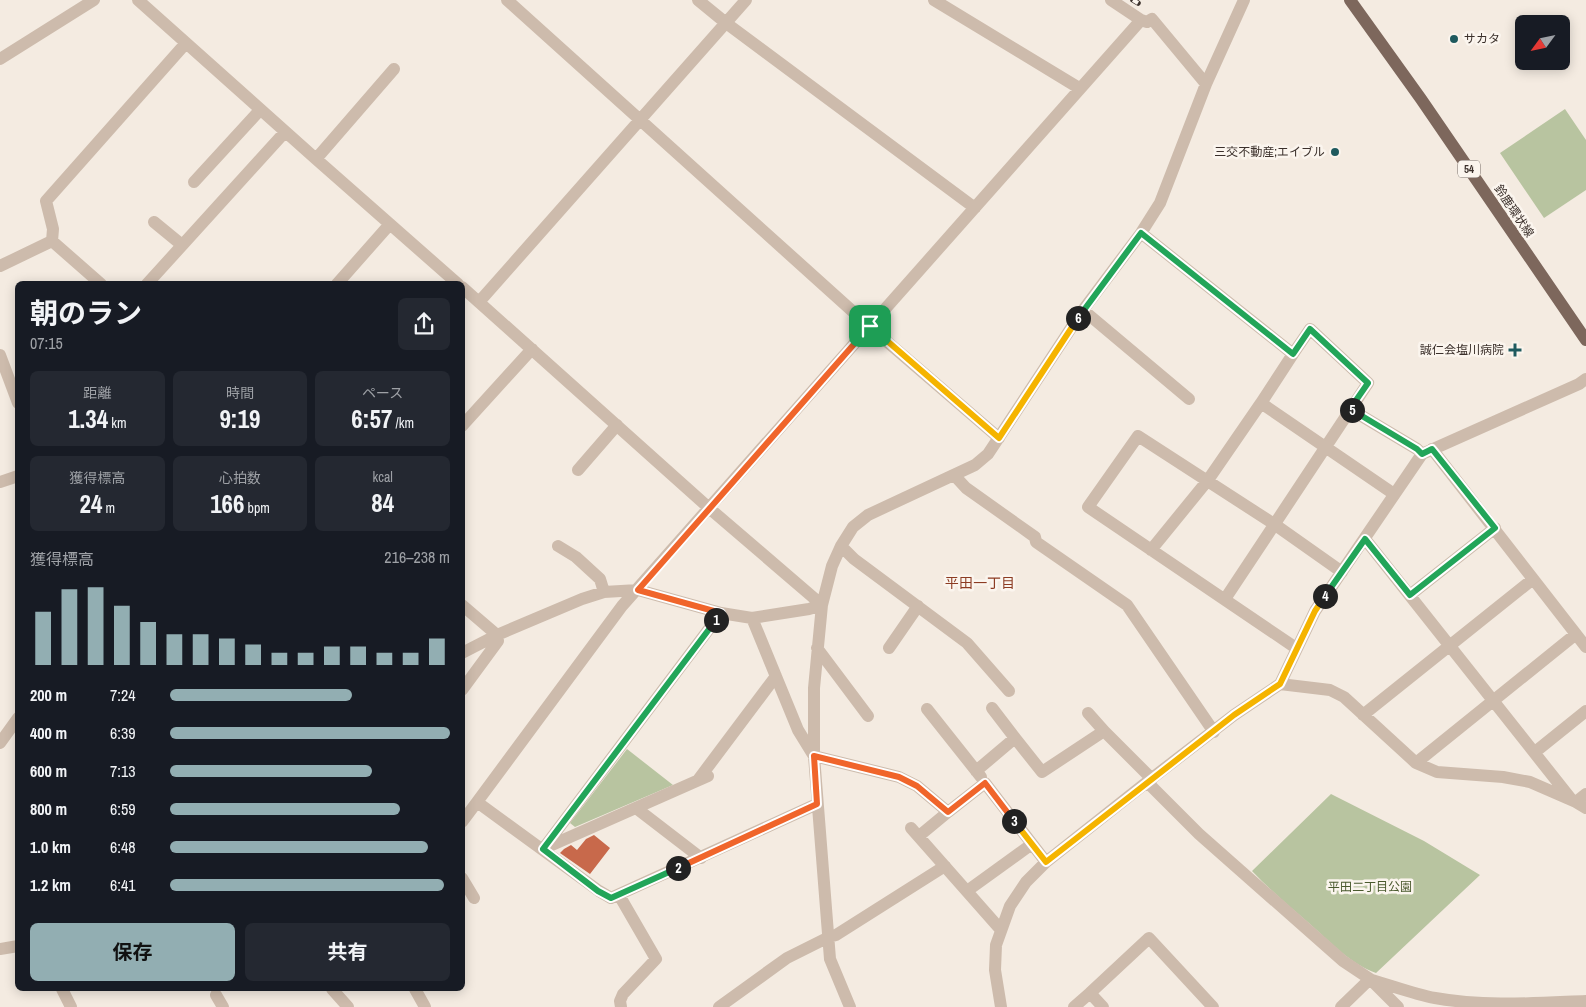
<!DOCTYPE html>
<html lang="ja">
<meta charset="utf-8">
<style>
body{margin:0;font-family:"Archivo Narrow","Noto Sans JP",sans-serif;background:#242831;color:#f1f3f6;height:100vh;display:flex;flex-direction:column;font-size:19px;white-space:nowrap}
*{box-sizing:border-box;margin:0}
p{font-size:16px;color:#9ea1a6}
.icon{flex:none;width:28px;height:28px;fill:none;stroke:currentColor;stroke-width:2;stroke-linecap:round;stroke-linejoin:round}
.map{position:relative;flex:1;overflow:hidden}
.sheet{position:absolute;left:15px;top:281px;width:450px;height:710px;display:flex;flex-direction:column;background:#171b24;border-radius:8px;box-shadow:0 2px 12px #0003}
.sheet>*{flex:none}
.needle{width:32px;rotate:237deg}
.tools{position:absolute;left:1515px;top:15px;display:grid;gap:10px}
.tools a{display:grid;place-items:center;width:55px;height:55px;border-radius:8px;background:#171b24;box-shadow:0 2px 12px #0003;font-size:25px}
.pin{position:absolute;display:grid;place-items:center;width:42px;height:42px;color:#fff;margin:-21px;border-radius:10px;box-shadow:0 2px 8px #0006}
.km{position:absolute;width:25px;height:25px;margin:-12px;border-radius:50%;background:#222;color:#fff;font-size:14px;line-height:25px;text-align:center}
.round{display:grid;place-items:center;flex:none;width:52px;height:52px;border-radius:8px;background:#242831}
.head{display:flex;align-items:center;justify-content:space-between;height:85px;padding:0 15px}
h1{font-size:28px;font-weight:700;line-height:38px}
.figures{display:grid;grid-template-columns:repeat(3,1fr);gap:8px;height:85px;padding:5px 15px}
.figures div{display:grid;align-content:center;border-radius:8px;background:#242831;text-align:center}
.figures b{font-size:25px;font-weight:700}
.figures small{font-size:14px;font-weight:400}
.figures p{font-size:14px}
.chart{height:140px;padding:10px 15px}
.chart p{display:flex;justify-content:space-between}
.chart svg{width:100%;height:90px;margin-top:5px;stroke:#92aeb2;stroke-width:6}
.cta{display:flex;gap:10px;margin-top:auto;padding:10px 15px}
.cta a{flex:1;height:58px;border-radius:8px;background:#92aeb2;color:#111;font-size:20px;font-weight:700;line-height:58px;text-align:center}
.cta a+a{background:#242831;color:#f1f3f6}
ul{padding:0 15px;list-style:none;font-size:16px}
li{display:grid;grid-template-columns:80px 60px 1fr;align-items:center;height:38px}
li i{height:12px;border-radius:6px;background:#92aeb2}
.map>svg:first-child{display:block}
</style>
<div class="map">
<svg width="1586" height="1007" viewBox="0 0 1586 1007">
<rect width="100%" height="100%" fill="#f4ebe1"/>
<!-- green -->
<path fill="#b8c4a0" d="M1565 109 1586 140V190L1544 218 1500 153Z
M627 749 673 785 575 827 570 823Z
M1331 794 1424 841 1480 875 1376 973C1352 965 1330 942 1311 925 1291 908 1270 890 1252 871Z"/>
<!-- building -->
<path fill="#c8694b" d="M594 835 610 848 590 874 560 853 564 849 571 845 577 850 586 839Z"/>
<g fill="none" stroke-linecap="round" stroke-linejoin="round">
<!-- minor -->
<path stroke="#cdbbac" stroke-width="12" d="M138 0 316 159 458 284
M507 0 870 327 999 438
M698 0 726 23 975 208
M934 0 1079 88
M1111 0 1141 20
M0 59 94 0
M316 159 394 69
M194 182 260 110
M154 222 182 245
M1141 233 1293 354 1261 403 1394 494
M52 241 53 229 46 201 186 43
M0 266 52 241 101 284
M147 284 285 132
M337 284 390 224
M462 287 709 508 822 605
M479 302 746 0
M1083 310 1189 399
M0 355 18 403
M1350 409 1417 449 1422 454
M462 426 532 349
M1432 449 1586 647
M578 470 617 425
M954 475 966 488 1035 537 1036 542 1127 605 1214 732
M0 482 18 476
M1365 539 1571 799
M558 546 576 557 600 579 604 592
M841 546 854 559 967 643 1009 691
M1151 550 1208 480 1261 403
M1410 595 1495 528
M1225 599 1368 383 1310 329 1293 354
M462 605 497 635 498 641 462 690
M752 618 798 730 814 756 899 777 917 786 948 812 985 783 1046 862
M817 648 868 716
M889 648 918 606
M1296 648 1088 507 1138 436 1274 524 1342 572
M462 653 497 635 582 599 604 592 638 590 721 613 752 618 809 609 822 605
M1280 684 1330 690 1344 697 1416 763 1437 772 1503 777 1530 782 1576 802 1586 808
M992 708 1015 738
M927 709 981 777
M1088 713 1104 731
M1363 715 1533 579
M0 743 18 718
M1535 752 1586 711
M1416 763 1576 634
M976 771 1015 738 1042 772 1104 731 1152 779
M698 780 776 676
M1147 782 1199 834 1343 961 1370 979 1398 1007
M477 802 622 606 1141 20 1147 22 1152 19 1206 84
M1576 802 1586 794
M636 808 701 858
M462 822 477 802 599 891 611 898 817 804
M911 828 1001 930
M919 836 948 812
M545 848 708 776
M543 849 721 613
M462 878 474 898
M967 891 1032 844
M619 895 656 959 623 994 620 1001 621 1007
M0 949 18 946
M1372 980C1393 986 1414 994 1435 998 1485 1007 1536 1003 1586 1001
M62 989 71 1007
M332 989 348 1007
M415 989 425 1007
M216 995 223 1007
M719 1007 787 958 829 937 836 935 945 866
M850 1007 830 959 814 756V688L822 605 832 566 841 546 853 527 868 515 975 465 988 454 1083 310 1141 233 1160 203 1206 84 1244 0
M1001 1007 995 970 996 945 1010 906 1026 882 1046 862 1147 782 1234 715 1280 684 1315 611 1422 454 1579 384 1586 379
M1074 1007 1090 993
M1103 1007 1090 993 1149 938 1213 1007
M1341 1007 1370 979"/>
<!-- major -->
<path stroke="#7d675c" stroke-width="12" d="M1350 0 1421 99 1586 340"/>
<defs>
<path id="rail" d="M1133 0 1138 3"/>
</defs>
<!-- rail casing -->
<use href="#rail" stroke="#3b302b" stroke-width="5.5"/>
<!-- rail -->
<use href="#rail" stroke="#fbf5ee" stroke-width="4" stroke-dasharray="11" stroke-linecap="butt"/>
</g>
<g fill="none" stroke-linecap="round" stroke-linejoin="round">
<defs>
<path id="split-1" d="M716 620 721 613 638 590 870 326"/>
<path id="split-2" d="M678 868 611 898 598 891 543 849 716 620"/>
<path id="split-3" d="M678 868 817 804 814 756 899 777 917 786 948 812 985 783 1014 821"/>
<path id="split-4" d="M1014 821 1046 862 1234 715 1280 684 1315 611 1325 596"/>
<path id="split-5" d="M1325 596 1365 539 1410 595 1495 528 1432 449 1422 454 1417 449 1352 410"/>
<path id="split-6" d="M1078 318 1141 233 1293 354 1310 329 1368 383 1350 409 1352 410"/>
<path id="split-7" d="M870 326 999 438 1078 318"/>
</defs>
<!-- split-1 casing -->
<use href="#split-1" stroke="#fff" stroke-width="10"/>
<!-- split-2 casing -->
<use href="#split-2" stroke="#fff" stroke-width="10"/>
<!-- split-3 casing -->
<use href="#split-3" stroke="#fff" stroke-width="10"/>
<!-- split-4 casing -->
<use href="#split-4" stroke="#fff" stroke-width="10"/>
<!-- split-5 casing -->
<use href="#split-5" stroke="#fff" stroke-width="10"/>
<!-- split-6 casing -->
<use href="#split-6" stroke="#fff" stroke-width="10"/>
<!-- split-7 casing -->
<use href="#split-7" stroke="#fff" stroke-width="10"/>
<!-- split-1 -->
<use href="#split-1" stroke="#f0652b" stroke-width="6"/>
<!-- split-2 -->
<use href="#split-2" stroke="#22a559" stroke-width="6"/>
<!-- split-3 -->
<use href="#split-3" stroke="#f0652b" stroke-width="6"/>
<!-- split-4 -->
<use href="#split-4" stroke="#f5b400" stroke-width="6"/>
<!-- split-5 -->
<use href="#split-5" stroke="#22a559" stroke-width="6"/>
<!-- split-6 -->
<use href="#split-6" stroke="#22a559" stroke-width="6"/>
<!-- split-7 -->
<use href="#split-7" stroke="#f5b400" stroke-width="6"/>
</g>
<!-- markers -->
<g fill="#1f5a5e" stroke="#fbf5ee" stroke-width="2">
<circle cx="1454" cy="39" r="5"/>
<circle cx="1335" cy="152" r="5"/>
<path d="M1512.5 342.5h5v5h5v5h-5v5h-5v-5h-5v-5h5z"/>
</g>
<g text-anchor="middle" stroke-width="5" stroke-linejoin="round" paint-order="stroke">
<!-- shield labels -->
<rect fill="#fbf5ee" stroke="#756b66" stroke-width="1" x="1458" y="160.5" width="22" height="17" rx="4"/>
<g font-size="11" font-weight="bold" fill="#3b302b">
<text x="1469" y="173">54</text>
</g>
<!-- poi labels -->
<g font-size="12" fill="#3b302b" stroke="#fbf5ee" text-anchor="end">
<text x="1464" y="43" text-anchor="start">サカタ</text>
<text x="1325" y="156">三交不動産;エイブル</text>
<text x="1504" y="354">誠仁会塩川病院</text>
</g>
<!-- street labels -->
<g font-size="12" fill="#3b302b" stroke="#fbf5ee">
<text transform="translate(1514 211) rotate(56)" y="4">鈴鹿環状線</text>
</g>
<!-- park labels -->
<g font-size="12" fill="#4a5a2e" stroke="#fbf5ee">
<text x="1370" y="891">平田二丁目公園</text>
</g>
<!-- neighbourhood labels -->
<g font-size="14" fill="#8c3b22" stroke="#fbf5ee">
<text x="980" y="588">平田一丁目</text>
</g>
</g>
</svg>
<div class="tools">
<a><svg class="needle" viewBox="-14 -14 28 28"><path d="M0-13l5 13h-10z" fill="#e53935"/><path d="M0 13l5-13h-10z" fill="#9ea1a6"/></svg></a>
</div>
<div class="pin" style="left:870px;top:326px;background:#1e9e55"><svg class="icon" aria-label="arrive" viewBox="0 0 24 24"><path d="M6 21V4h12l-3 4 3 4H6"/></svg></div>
<b class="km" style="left:716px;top:620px">1</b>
<b class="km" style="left:678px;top:868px">2</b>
<b class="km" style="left:1014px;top:821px">3</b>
<b class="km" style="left:1325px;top:596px">4</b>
<b class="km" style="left:1352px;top:410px">5</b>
<b class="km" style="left:1078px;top:318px">6</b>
<section class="sheet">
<div class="head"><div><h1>朝のラン</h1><p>07:15</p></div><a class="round"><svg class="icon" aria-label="share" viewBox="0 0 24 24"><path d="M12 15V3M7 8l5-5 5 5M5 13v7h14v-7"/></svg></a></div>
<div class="figures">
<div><p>距離</p><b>1.34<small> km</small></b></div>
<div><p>時間</p><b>9:19</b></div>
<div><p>ペース</p><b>6:57<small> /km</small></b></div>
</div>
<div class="figures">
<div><p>獲得標高</p><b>24<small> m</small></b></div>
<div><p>心拍数</p><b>166<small> bpm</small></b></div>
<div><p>kcal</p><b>84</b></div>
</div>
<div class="chart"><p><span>獲得標高</span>216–238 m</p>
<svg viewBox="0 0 160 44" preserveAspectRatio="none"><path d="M5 44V18M15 44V7M25 44V6M35 44V15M45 44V23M55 44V29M65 44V29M75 44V31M85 44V34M95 44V38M105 44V38M115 44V35M125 44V35M135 44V38M145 44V38M155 44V31"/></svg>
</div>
<ul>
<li><b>200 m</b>7:24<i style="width:65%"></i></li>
<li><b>400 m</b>6:39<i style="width:100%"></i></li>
<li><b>600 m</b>7:13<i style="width:72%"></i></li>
<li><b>800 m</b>6:59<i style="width:82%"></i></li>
<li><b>1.0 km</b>6:48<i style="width:92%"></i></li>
<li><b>1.2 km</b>6:41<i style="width:98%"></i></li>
</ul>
<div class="cta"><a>保存</a><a>共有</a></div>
</section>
</div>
